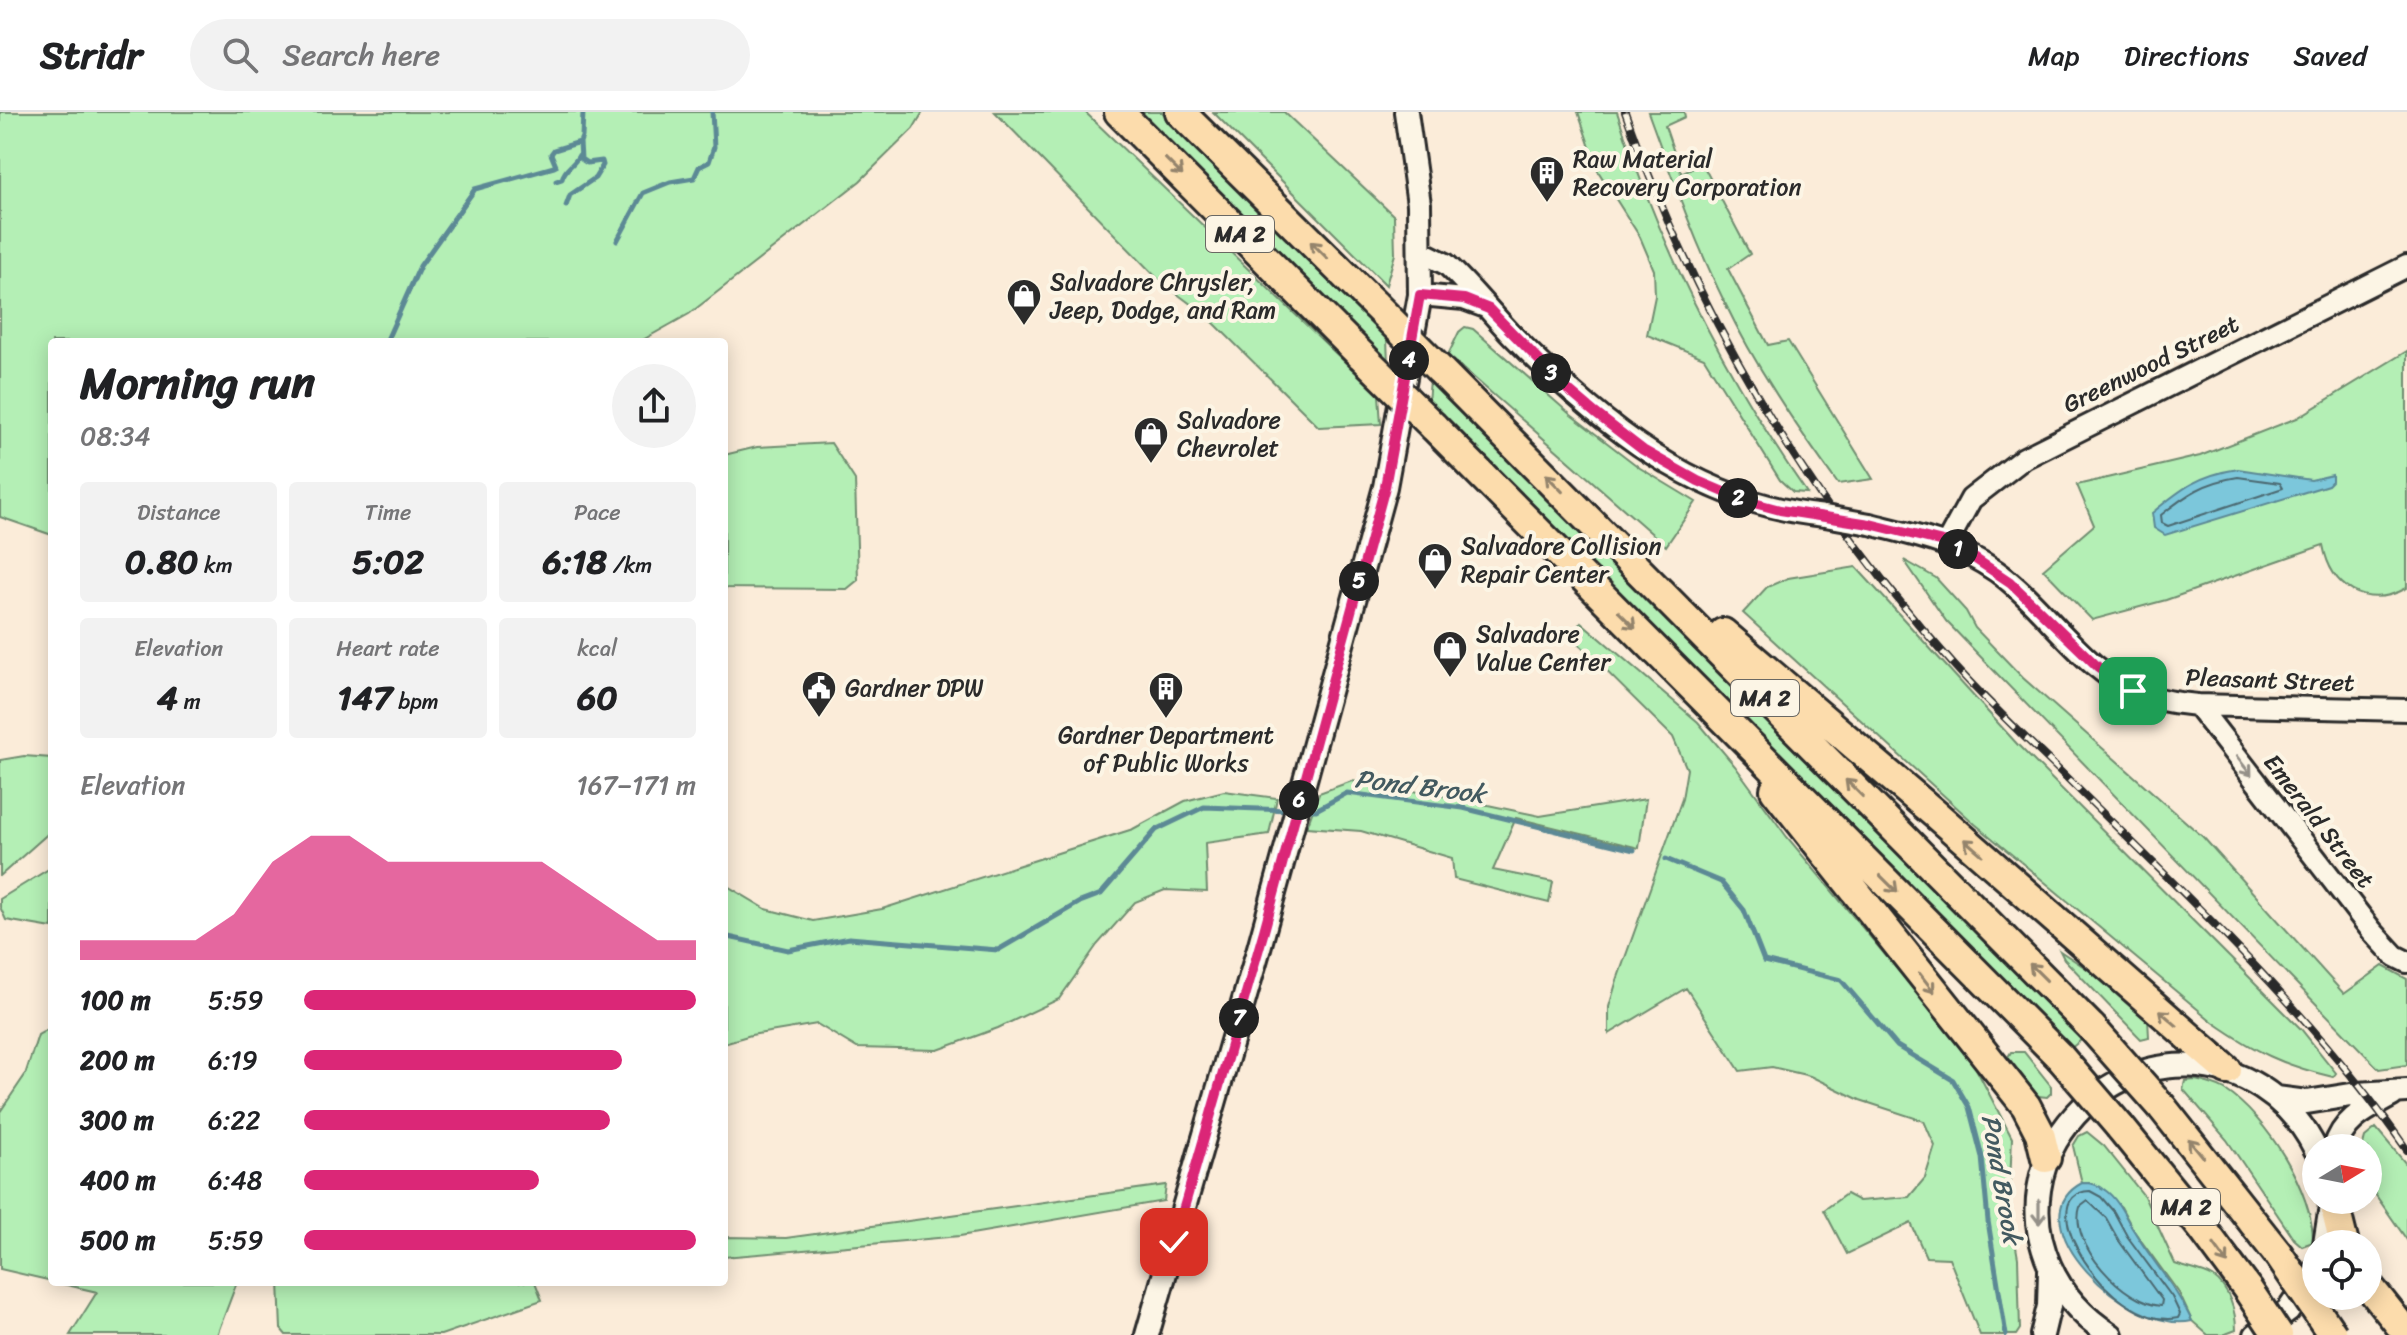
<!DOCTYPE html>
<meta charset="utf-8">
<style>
body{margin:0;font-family:Sriracha,sans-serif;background:#f2f2f2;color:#202124;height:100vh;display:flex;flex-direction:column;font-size:30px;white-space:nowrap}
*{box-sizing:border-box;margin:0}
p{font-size:26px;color:#757577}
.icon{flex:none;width:44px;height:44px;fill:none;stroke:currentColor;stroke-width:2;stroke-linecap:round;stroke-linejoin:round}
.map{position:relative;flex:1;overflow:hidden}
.side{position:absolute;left:48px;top:226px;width:680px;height:948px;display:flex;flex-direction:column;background:#fff;border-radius:8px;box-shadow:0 4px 20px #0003}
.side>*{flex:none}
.needle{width:52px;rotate:80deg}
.buttons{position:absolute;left:2302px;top:1022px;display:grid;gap:16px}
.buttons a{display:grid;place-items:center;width:80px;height:80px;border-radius:50%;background:#fff;box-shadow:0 4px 20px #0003;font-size:40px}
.pin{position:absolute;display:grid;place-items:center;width:68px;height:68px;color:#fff;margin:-34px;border-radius:16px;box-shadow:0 4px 12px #0006}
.km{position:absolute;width:40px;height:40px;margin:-20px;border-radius:50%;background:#222;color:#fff;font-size:22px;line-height:40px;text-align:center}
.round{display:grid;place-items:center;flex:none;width:84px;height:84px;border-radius:42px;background:#f2f2f2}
.overview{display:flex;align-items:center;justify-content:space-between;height:136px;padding:0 32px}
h1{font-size:44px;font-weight:800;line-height:60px}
.stats{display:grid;grid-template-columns:repeat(3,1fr);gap:12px;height:136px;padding:8px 32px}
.stats div{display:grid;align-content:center;border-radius:8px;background:#f2f2f2;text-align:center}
.stats b{font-size:34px;font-weight:800}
.stats small{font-size:22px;font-weight:400}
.stats p{font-size:22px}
.chart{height:224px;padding:16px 32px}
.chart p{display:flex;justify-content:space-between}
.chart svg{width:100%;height:144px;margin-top:8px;fill:#db2777;opacity:.7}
ul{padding:0 32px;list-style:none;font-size:26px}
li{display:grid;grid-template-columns:128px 96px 1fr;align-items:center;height:60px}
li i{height:20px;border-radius:10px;background:#db2777}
header{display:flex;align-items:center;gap:48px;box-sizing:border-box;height:112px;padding:0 40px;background:#fff;border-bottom:2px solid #e0e0e0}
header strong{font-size:38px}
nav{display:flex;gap:44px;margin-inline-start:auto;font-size:28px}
.search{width:560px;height:72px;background:#f2f2f2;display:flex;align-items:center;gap:20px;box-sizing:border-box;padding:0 28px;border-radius:44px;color:#757577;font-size:30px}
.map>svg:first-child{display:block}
</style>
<header>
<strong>Stridr</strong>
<div class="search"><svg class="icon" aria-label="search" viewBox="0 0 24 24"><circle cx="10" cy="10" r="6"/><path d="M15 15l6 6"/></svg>Search here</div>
<nav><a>Map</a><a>Directions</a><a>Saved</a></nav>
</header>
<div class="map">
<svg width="2407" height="1223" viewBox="0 0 2407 1223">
<rect width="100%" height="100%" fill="#fbecd9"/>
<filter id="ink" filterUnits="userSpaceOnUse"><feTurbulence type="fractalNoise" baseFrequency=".0125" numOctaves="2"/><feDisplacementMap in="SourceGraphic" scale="16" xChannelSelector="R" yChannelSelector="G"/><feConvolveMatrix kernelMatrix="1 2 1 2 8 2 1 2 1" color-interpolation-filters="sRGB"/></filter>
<g filter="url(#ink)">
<!-- green -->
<path fill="#b4efb5" stroke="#708d70" stroke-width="2" d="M0 0H923L913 17 860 69 689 202 639 230H52V423L0 405Z
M995 0H1085L1379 283 1381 312 1319 315 1208 205 1160 169Z
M1138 0H1162L1387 227 1388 252Z
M1213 0H1284L1394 104 1395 142 1386 173Z
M1578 0H1617C1660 136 1726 264 1807 381L1793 380 1780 368 1704 246 1647 223 1655 184 1654 158 1640 125 1598 59Z
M1648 0H1684L1685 5 1665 14 1681 61 1702 51 1750 142 1728 157 1768 233 1788 229 1873 367 1838 372C1796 314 1755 254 1724 189 1694 128 1671 63 1648 0Z
M1465 215 1473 217 1571 303 1640 356 1696 390 1666 434 1448 243 1459 220Z
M2407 239V476C2366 498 2331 476 2323 433L2166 488 2092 508 2043 457 2094 413 2077 373 2200 344 2297 306Z
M1430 268 2085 925 2070 937 1957 819 1428 290Z
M831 331 855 368 858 468 847 477 724 476V343L757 335Z
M1904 448 1936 466 1966 499 1975 516 2023 566 2203 725 2344 882 2383 854 2407 867V953L2379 957 1946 509Z
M1856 455 2018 633 2301 917 2336 961 2333 965C2282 953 2256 940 2213 910L1975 712 1743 501 1767 475 1788 466Z
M1581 510 1698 610 1735 654 1787 725 1970 945 2012 1026 2009 1095 2018 1146 2020 1217 2016 1223H1980L1949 1146 1926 1145 1911 1111 1847 1142 1824 1098 1846 1082 1859 1089 1909 1085 1925 1066 1935 1034 1924 1009 1860 988 1810 964 1772 955 1740 959 1686 876 1609 922V895L1616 871 1682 687 1687 657 1673 625 1571 524Z
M24 644 52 646V718L0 764V648Z
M1352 669 1455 686 1540 704 1646 687 1639 736 1516 706 1493 758 1553 770 1549 791 1454 767 1452 746 1361 719 1307 715 1319 681Z
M1224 679 1277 686 1269 722 1205 731 1207 780 1165 778 1135 790 1097 833 1059 887 998 916 938 938 857 936 817 912 751 923 724 931V772L766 797 813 809 882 797 1133 717 1185 689Z
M52 755V816L6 808 0 795V787Z
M2060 839 2122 880 2148 907 2149 925 2141 927 2064 847Z
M52 915V1169L0 1157V1000L25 963 38 923Z
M2011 940H2024L2051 974V981L2047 985 2038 984 2008 945Z
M2195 968C2205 970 2216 973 2225 978 2266 1004 2314 1081 2313 1130L2302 1134 2294 1127 2227 1028 2183 977 2185 969Z
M2376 1016 2407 1053V1128L2368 1072V1036H2362L2365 1025Z
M2087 1020 2104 1034 2144 1084 2175 1152C2186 1156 2203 1159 2213 1165 2229 1176 2236 1199 2236 1218L2223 1223H2208L2192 1209 2179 1181 2134 1119 2121 1095 2092 1071H2082L2073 1034 2079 1024Z
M1166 1073 1164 1089 960 1124 724 1145V1125L786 1126Z
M54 1170H237L217 1223H70L97 1180Z
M279 1170H535L542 1188 441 1223H286L281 1217Z"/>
<!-- water -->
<path fill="#7cc7db" stroke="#5c8995" stroke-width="2" d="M2238 357 2311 368 2332 363V369L2328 373 2165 423 2154 416 2152 401C2182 376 2199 363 2238 357Z
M2082 1071C2091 1071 2097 1072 2105 1078 2119 1088 2125 1105 2134 1119 2154 1152 2175 1173 2192 1209 2128 1223 2012 1108 2082 1071Z"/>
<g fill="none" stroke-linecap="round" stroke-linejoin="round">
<!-- shore -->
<path stroke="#4b6971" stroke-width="2" d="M2238 365 2280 371 2283 376 2168 414 2162 411 2161 403C2187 382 2205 370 2238 365Z
M2090 1079 2101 1085 2114 1100 2127 1124 2172 1185 2180 1202 2178 1206C2110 1220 2026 1082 2090 1079Z
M2088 1089 2106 1106 2119 1129 2162 1188 2161 1194C2125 1192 2068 1132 2080 1095Z"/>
<!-- stream -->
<path stroke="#5c8995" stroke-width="5" d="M556 69 562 67C565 55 574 54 579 43
M566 94 570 83 595 66 603 53 602 49 587 51 581 47 580 30
M617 129 643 81 670 70 694 66 699 55 709 50 714 35 712 0
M386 230 420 154 475 77 554 55 556 54 551 42 554 38 580 30 582 25 583 0
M1301 698H1316L1347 681 1463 696 1634 738
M1666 747 1721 770 1744 798 1764 849 1841 868 1897 934 1953 968 1969 995 1982 1045 1988 1109 2006 1223
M724 824 788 838 849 826 998 838 1080 790 1101 782 1156 718 1204 695 1291 698"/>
<defs>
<path id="tertiary" d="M1422 140 1446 152C1470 174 1490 200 1513 224 1600 312 1696 392 1825 404
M1420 183 1464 187 1483 194
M1870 412C1917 424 1955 431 1996 459 2047 495 2082 560 2142 582 2160 589 2178 591 2197 593L2407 598
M1947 431 1971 387 2024 346 2407 154
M2197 593 2372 819 2395 844 2407 850"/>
<path id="secondary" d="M2276 986 2307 990 2357 982 2407 979
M2335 1036C2344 1006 2367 997 2392 983
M2325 1132 2331 1094
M1147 1223 1259 836 1385 375 1420 183 1419 92 1406 0
M2042 1223 2049 1194 2050 1159
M2111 1223C2076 1201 2051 1169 2041 1128 2033 1095 2039 1058 2056 1029 2119 925 2262 929 2316 1038
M2256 1223 2288 1199 2316 1158"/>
<path id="motorway" d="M1119 0 1362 244
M1180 0 1375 193
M1439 257 2092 916
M1433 314 2060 945
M1723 521 1934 701 2227 958
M1775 678 2026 994 2040 1021 2046 1046
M2162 995 2278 1142
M2120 1015 2202 1116 2248 1178
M2333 1088 2344 1132
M2368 1173 2407 1222"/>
</defs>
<!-- tertiary casing -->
<use href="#tertiary" stroke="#2b2b2b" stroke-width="26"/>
<!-- secondary casing -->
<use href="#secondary" stroke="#2b2b2b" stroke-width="28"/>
<!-- motorway casing -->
<use href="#motorway" stroke="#2b2b2b" stroke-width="34"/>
<!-- tertiary -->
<use href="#tertiary" stroke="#fcf5e5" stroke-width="20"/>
<!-- secondary -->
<use href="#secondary" stroke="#fcf5e5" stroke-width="22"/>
<!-- motorway -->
<use href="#motorway" stroke="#fcdcac" stroke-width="28"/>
<defs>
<path id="rail" d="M1625 0C1697 203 1809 391 1953 552 1988 591 2027 627 2065 664 2184 782 2311 899 2407 1038"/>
</defs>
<!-- rail casing -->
<use href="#rail" stroke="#2b2b2b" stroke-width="8"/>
<!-- rail -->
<use href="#rail" stroke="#fcf5e5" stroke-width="5" stroke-dasharray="15" stroke-linecap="butt"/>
<defs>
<path id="tertiary-bridge" d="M1825 404 1870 412"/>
<path id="motorway-bridge" d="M1375 193 1439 257
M1362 244 1433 314
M2092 916 2162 995
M2060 945 2120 1015
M2278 1142 2333 1223
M2248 1178 2278 1223"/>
</defs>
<!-- tertiary-bridge casing -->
<use href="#tertiary-bridge" stroke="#2b2b2b" stroke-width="26" stroke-linecap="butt"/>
<!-- motorway-bridge casing -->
<use href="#motorway-bridge" stroke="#2b2b2b" stroke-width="34" stroke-linecap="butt"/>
<!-- tertiary-bridge -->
<use href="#tertiary-bridge" stroke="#fcf5e5" stroke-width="20"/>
<!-- motorway-bridge -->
<use href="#motorway-bridge" stroke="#fcdcac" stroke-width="28"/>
</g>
<!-- one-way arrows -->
<defs><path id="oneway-shaft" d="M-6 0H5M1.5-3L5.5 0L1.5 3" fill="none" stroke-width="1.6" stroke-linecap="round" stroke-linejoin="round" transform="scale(2)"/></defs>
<g stroke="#94846c">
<use href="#oneway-shaft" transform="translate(1174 55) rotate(45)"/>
<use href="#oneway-shaft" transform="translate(1319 138) rotate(-135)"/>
<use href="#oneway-shaft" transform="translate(1554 371) rotate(-134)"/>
<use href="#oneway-shaft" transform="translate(1627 508) rotate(45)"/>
<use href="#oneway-shaft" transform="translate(1854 676) rotate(-135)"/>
<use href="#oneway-shaft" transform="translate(1973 735) rotate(-139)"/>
<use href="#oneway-shaft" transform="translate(1889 772) rotate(45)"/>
<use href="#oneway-shaft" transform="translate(2038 860) rotate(-135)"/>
<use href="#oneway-shaft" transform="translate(1927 871) rotate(52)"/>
<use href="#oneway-shaft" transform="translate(2168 906) rotate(-139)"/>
<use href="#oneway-shaft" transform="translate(2196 1036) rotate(-129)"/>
<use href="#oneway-shaft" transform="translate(2221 1142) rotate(54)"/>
</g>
<g stroke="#949088">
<use href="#oneway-shaft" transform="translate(2244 654) rotate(52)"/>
<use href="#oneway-shaft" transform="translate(2039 1100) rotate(90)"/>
</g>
</g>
<g fill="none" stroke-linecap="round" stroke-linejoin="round" filter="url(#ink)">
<defs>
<path id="route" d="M1174 1130 1264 819 1385 375 1420 183 1464 187 1489 197 1569 279 1595 301 1643 338 1698 369 1743 388 1780 398 1870 412 1947 431 1974 446 2010 470 2098 555 2133 579"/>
</defs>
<!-- route casing -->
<use href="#route" stroke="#fff" stroke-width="16"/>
<!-- route -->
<use href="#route" stroke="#db2777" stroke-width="10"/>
</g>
<!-- icons -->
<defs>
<symbol id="building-pin" viewBox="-11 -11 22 30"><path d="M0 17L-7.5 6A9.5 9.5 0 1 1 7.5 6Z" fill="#2b2b2b" stroke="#fcf5e5"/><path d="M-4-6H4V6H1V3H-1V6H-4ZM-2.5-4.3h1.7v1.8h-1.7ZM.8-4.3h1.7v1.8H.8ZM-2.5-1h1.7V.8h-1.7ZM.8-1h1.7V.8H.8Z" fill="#fff"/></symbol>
<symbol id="shop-pin" viewBox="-11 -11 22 30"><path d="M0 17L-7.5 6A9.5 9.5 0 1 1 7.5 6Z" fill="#2b2b2b" stroke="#fcf5e5"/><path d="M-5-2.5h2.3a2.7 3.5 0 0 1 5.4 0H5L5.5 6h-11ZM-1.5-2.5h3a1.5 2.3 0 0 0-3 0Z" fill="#fff"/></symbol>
<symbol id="civic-pin" viewBox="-11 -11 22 30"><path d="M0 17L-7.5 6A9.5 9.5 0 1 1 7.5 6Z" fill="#2b2b2b" stroke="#fcf5e5"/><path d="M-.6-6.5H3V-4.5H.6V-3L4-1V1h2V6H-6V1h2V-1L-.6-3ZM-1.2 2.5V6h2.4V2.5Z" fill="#fff"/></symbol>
</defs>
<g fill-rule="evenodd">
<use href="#building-pin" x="1527" y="41" width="40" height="54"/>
<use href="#shop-pin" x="1004" y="164" width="40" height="54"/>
<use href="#shop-pin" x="1131" y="302" width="40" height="54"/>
<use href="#shop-pin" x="1415" y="428" width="40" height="54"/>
<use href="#shop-pin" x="1430" y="516" width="40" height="54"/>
<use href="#civic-pin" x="799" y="556" width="40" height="54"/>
<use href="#building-pin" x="1146" y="557" width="40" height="54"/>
</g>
<g text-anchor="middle" stroke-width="8" stroke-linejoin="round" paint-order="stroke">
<!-- shield labels -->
<g fill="#fcf5e5" stroke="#6a6863" stroke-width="2">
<rect x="1206" y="104" width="68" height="36" rx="6"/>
<rect x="1731" y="568" width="68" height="36" rx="6"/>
<rect x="2152" y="1077" width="68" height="36" rx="6"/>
</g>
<g font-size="22" font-weight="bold" fill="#2b2b2b">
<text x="1240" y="130">MA 2</text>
<text x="1765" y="594">MA 2</text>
<text x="2186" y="1103">MA 2</text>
</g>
<!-- poi labels -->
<g font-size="24" fill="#2b2b2b" stroke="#fcf5e5" text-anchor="start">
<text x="1573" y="55">Raw Material<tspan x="1573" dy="28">Recovery Corporation</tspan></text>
<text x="1050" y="178">Salvadore Chrysler,<tspan x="1050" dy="28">Jeep, Dodge, and Ram</tspan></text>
<text x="1177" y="316">Salvadore<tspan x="1177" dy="28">Chevrolet</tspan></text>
<text x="1461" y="442">Salvadore Collision<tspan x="1461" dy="28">Repair Center</tspan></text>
<text x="1476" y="530">Salvadore<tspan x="1476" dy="28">Value Center</tspan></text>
<text x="845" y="584">Gardner DPW</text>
<text x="1166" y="631" text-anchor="middle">Gardner Department<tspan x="1166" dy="28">of Public Works</tspan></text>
</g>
<!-- street labels -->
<g font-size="24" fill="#2b2b2b" stroke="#fcf5e5">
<text transform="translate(2151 252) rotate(-26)" y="8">Greenwood Street</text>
<text transform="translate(2270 568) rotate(2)" y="8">Pleasant Street</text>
<text transform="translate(2319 709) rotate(52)" y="8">Emerald Street</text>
</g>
<!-- water labels -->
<g font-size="26" font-style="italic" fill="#435a60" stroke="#fcf5e5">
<text transform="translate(1420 674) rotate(7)" y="9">Pond Brook</text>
<text transform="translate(2002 1067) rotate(80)" y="9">Pond Brook</text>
</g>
</g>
</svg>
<div class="buttons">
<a><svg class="needle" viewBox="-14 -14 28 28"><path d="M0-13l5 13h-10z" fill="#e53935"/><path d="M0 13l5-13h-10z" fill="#757577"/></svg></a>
<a><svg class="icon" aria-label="locate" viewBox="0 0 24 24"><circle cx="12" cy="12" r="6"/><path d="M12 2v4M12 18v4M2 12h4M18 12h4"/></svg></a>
</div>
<div class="pin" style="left:2133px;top:579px;background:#1e9e55"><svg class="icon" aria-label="arrive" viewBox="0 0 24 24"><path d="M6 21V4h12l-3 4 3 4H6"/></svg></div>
<div class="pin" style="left:1174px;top:1130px;background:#d93025"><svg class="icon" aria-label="check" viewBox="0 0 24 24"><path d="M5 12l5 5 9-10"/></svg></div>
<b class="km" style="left:1958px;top:437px">1</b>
<b class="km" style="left:1738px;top:386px">2</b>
<b class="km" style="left:1551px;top:261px">3</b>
<b class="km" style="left:1409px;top:248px">4</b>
<b class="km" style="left:1359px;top:469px">5</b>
<b class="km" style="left:1299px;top:688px">6</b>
<b class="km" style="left:1239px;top:906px">7</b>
<section class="side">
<div class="overview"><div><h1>Morning run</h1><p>08:34</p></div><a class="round"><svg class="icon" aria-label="share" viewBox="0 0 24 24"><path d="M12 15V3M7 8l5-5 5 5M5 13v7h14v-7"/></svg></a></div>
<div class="stats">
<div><p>Distance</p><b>0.80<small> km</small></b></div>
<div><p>Time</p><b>5:02</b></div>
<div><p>Pace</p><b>6:18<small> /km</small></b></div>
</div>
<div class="stats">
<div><p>Elevation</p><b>4<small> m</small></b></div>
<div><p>Heart rate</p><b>147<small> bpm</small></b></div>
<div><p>kcal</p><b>60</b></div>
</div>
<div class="chart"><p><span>Elevation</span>167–171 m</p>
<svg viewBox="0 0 160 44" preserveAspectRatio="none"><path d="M0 44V38L10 38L20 38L30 38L40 30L50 14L60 6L70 6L80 14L90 14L100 14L110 14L120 14L130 22L140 30L150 38L160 38V44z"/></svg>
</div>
<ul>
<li><b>100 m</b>5:59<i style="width:100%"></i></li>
<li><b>200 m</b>6:19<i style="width:81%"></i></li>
<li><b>300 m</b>6:22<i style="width:78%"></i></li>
<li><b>400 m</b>6:48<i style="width:60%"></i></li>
<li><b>500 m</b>5:59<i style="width:100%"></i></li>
</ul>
</section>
</div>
